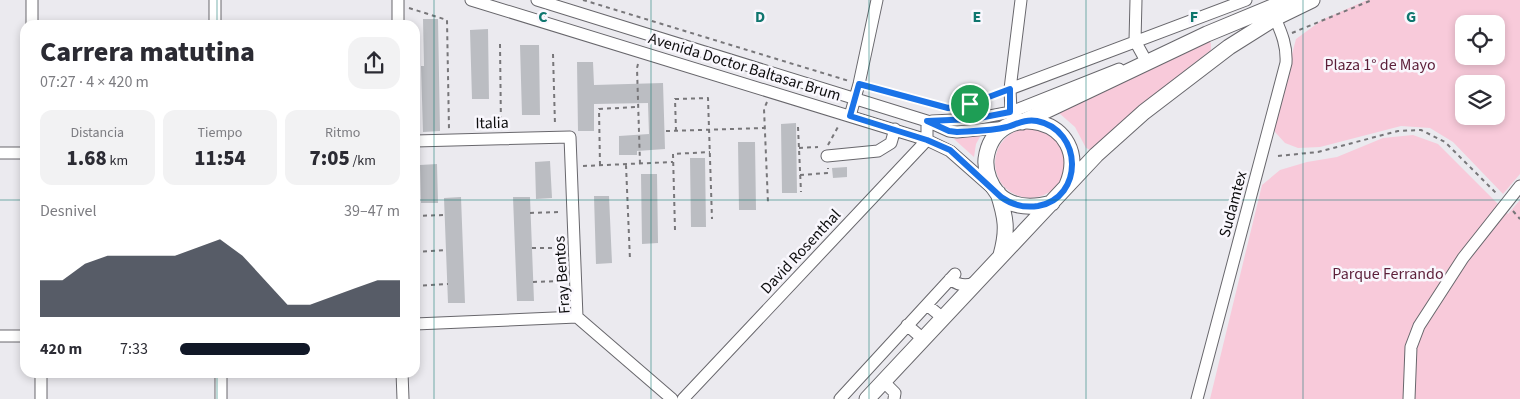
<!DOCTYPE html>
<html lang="es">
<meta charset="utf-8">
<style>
body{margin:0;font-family:"Source Sans 3",sans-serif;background:#f2f2f3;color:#2b2b33;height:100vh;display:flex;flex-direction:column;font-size:19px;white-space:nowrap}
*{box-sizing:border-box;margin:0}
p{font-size:16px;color:#7c7c81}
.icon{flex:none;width:28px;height:28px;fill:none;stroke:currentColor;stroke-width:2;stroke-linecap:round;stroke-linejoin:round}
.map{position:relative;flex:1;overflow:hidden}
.drawer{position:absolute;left:20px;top:20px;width:400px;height:358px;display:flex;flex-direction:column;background:#fff;border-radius:15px;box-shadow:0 2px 8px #0003}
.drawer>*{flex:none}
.fabs{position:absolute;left:1455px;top:15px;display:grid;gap:10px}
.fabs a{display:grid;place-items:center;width:50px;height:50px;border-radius:10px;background:#fff;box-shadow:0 2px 8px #0003;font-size:25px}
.pin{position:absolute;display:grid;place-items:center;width:42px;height:42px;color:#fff;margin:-21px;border:2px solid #fff;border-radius:50%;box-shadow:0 1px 5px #0007}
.round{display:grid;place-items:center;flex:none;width:52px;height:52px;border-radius:15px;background:#f2f2f3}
.summary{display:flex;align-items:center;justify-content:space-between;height:85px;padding:0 20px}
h1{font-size:28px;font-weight:800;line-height:38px}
.stats{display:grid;grid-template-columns:repeat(3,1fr);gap:8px;height:85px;padding:5px 20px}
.stats div{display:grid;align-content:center;border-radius:12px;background:#f2f2f3;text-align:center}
.stats b{font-size:21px;font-weight:800}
.stats small{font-size:14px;font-weight:400}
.stats p{font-size:14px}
.chart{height:140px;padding:10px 20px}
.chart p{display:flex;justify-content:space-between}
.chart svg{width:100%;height:90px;margin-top:5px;fill:#111827;opacity:.7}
ul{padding:0 20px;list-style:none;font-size:16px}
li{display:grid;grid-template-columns:80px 60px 1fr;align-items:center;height:38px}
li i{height:12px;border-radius:6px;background:#111827}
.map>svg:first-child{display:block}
</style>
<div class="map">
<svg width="1520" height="399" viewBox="0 0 1520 399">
<rect width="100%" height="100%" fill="#ebeaef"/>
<!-- green -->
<path fill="#f8cada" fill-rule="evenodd" d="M1367 0H1520V174L1503 194 1453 142 1430 128 1401 126 1320 147 1298 148 1285 143 1275 132V119L1296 39 1322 20ZM1464 24H1496V56H1464ZM1464 84H1496V116H1464Z
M1204 41H1209L1211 43V50L1151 97 1091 150 1086 148 1075 127 1059 113Z
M995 163a35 35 0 1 1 70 0a35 35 0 1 1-70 0Z
M981 135 976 144 974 157 954 139Z
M1413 135 1438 144 1508 214 1520 200V399H1210L1262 185 1280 170 1307 162 1337 157 1383 138Z"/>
<!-- building -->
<path fill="#bbbdc2" d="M423 19H438L440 131 423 132 421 66H424Z
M488 29 489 99H472L470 30Z
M520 45H539L540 115H522Z
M577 62H593L594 85 663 83 665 149 637 151V155H619V136L649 134 648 103 594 104V131H578Z
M796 123 797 193H782L781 124Z
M738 142H755L756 210H739Z
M690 158H705L706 227H691Z
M550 161 552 198 536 199 535 162Z
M437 164 438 203H421L420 165Z
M847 167V177L833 178 832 168Z
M641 174H657L658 243 642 244Z
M594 196H609L612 263 596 264Z
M461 197 465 303H448L444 198Z
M513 197H530L534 301H517Z"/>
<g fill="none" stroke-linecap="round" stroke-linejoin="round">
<defs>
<path id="minor" d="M32 0V25
M215 0V25
M398 0V25
M471 0 927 140 950 151 992 188
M537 0 927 121 949 131 957 132 1007 127
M1136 0 1135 41 1145 59
M1010 89 1246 0
M1011 112 1010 89 1021 0
M850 116 859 84 877 0
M932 121 974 119 1011 112 1119 69
M415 141 570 137 577 317 672 399
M0 153H25
M827 156 878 151 891 143 895 129
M950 279C959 286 968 287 977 281
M927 305 943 318
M415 324 577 317
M907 325 923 339
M0 336H25
M221 372V399
M402 372 403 399
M883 381 895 393 894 399
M41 399V372
M683 399 927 140V121
M840 399 955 274
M1197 399 1286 63C1287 46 1282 34 1275 18
M1409 399 1411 347 1419 326 1463 258 1520 186"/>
<path id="major" d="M1022 122 1207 34 1289 0
M998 193C1006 218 1008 230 1001 255
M1052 203C1033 208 1013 209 998 194 990 184 985 172 986 159 994 95 1095 118 1067 185
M867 399 1096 155 1144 112 1229 47 1275 18 1312 0"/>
</defs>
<!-- minor casing -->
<use href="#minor" stroke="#68676c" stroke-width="13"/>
<!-- major casing -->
<use href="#major" stroke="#68676c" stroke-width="17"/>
<!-- path -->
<path stroke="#777679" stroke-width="2" stroke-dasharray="4 4" stroke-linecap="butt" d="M583 0 849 81
M409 8 447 20 449 130
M1292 33 1372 0
M500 44 501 128
M553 54 555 125
M638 64 637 68 640 164
M871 87 948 108 970 104 998 93
M767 102 764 109 768 203
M798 127 801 192
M666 131 764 128
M676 131 675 99 708 98 712 219
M828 145 839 125
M799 148 818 147
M1278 156 1318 152 1398 131 1421 130 1445 142 1498 195
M600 165 599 109 637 107
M626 165 630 260
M583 166 673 162
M800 175 828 173V168
M1513 211 1520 219
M530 213 561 212
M415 216 445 215
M675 230 673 154 710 152
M532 248H562
M415 252 446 250
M533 282 563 281
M415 286 448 284"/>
<!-- minor -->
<use href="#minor" stroke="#fff" stroke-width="11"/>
<!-- major -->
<use href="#major" stroke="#fff" stroke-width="15"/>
</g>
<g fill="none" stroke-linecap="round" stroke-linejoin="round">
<defs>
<path id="route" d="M859 84 948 108 970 104 1010 89V112L974 119 927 121 949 131 957 132C973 131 991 131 1007 127 1017 124 1025 119 1037 121 1083 130 1084 198 1038 206 1024 208 1012 205 1001 197L950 150 927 140 850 116Z"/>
</defs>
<!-- route casing -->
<use href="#route" stroke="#fff" stroke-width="10"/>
<!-- route -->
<use href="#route" stroke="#1a73e8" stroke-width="6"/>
</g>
<!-- grid -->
<path fill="none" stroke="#0f766e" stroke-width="1" stroke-opacity="0.55" d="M217 0V25M434 0V399M651 0V399M869 0V399M1086 0V399M1303 0V399M0 200H25M415 200H1520M217 372V399"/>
<g text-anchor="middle" stroke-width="5" stroke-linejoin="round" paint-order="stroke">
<!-- park labels -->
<g font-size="16" fill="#5c1f39" stroke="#f9f7fd">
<text x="1380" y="70">Plaza 1° de Mayo</text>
<text x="1388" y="279">Parque Ferrando</text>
</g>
<!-- street labels -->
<g font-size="16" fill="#0d0d0e" stroke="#f9f7fd">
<text transform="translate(745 66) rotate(17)" y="6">Avenida Doctor Baltasar Brum</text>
<text transform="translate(492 122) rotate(-1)" y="6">Italia</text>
<text transform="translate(1232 204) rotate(-75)" y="6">Sudamtex</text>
<text transform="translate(800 251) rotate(-47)" y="6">David Rosenthal</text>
<text transform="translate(561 275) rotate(-94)" y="6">Fray Bentos</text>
</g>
</g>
<g font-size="16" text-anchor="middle" font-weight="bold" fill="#0f766e" stroke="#f9f7fd" stroke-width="5" stroke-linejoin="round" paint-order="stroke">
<text x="543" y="22">C</text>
<text x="760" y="22">D</text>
<text x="977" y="22">E</text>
<text x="1194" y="22">F</text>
<text x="1411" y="22">G</text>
</g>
</svg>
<div class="fabs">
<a><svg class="icon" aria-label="locate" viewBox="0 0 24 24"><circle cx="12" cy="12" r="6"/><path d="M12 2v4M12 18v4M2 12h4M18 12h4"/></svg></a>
<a><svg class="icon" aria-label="layers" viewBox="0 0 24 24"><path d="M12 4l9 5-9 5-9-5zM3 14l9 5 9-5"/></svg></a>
</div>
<div class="pin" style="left:970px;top:104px;background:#1e9e55"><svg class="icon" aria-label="arrive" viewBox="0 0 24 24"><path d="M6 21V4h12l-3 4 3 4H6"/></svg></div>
<section class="drawer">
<div class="summary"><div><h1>Carrera matutina</h1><p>07:27 · 4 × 420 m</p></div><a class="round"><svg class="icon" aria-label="share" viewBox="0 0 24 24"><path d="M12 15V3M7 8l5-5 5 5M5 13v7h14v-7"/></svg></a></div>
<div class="stats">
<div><p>Distancia</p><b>1.68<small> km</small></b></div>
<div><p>Tiempo</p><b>11:54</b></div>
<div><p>Ritmo</p><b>7:05<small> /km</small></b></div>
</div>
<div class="chart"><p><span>Desnivel</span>39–47 m</p>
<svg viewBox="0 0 160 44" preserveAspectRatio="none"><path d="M0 44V26L10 26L20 18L30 14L40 14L50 14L60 14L70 10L80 6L90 14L100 26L110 38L120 38L130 34L140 30L150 26L160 26V44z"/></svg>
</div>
<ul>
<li><b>420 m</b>7:33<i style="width:59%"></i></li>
</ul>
</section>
</div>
